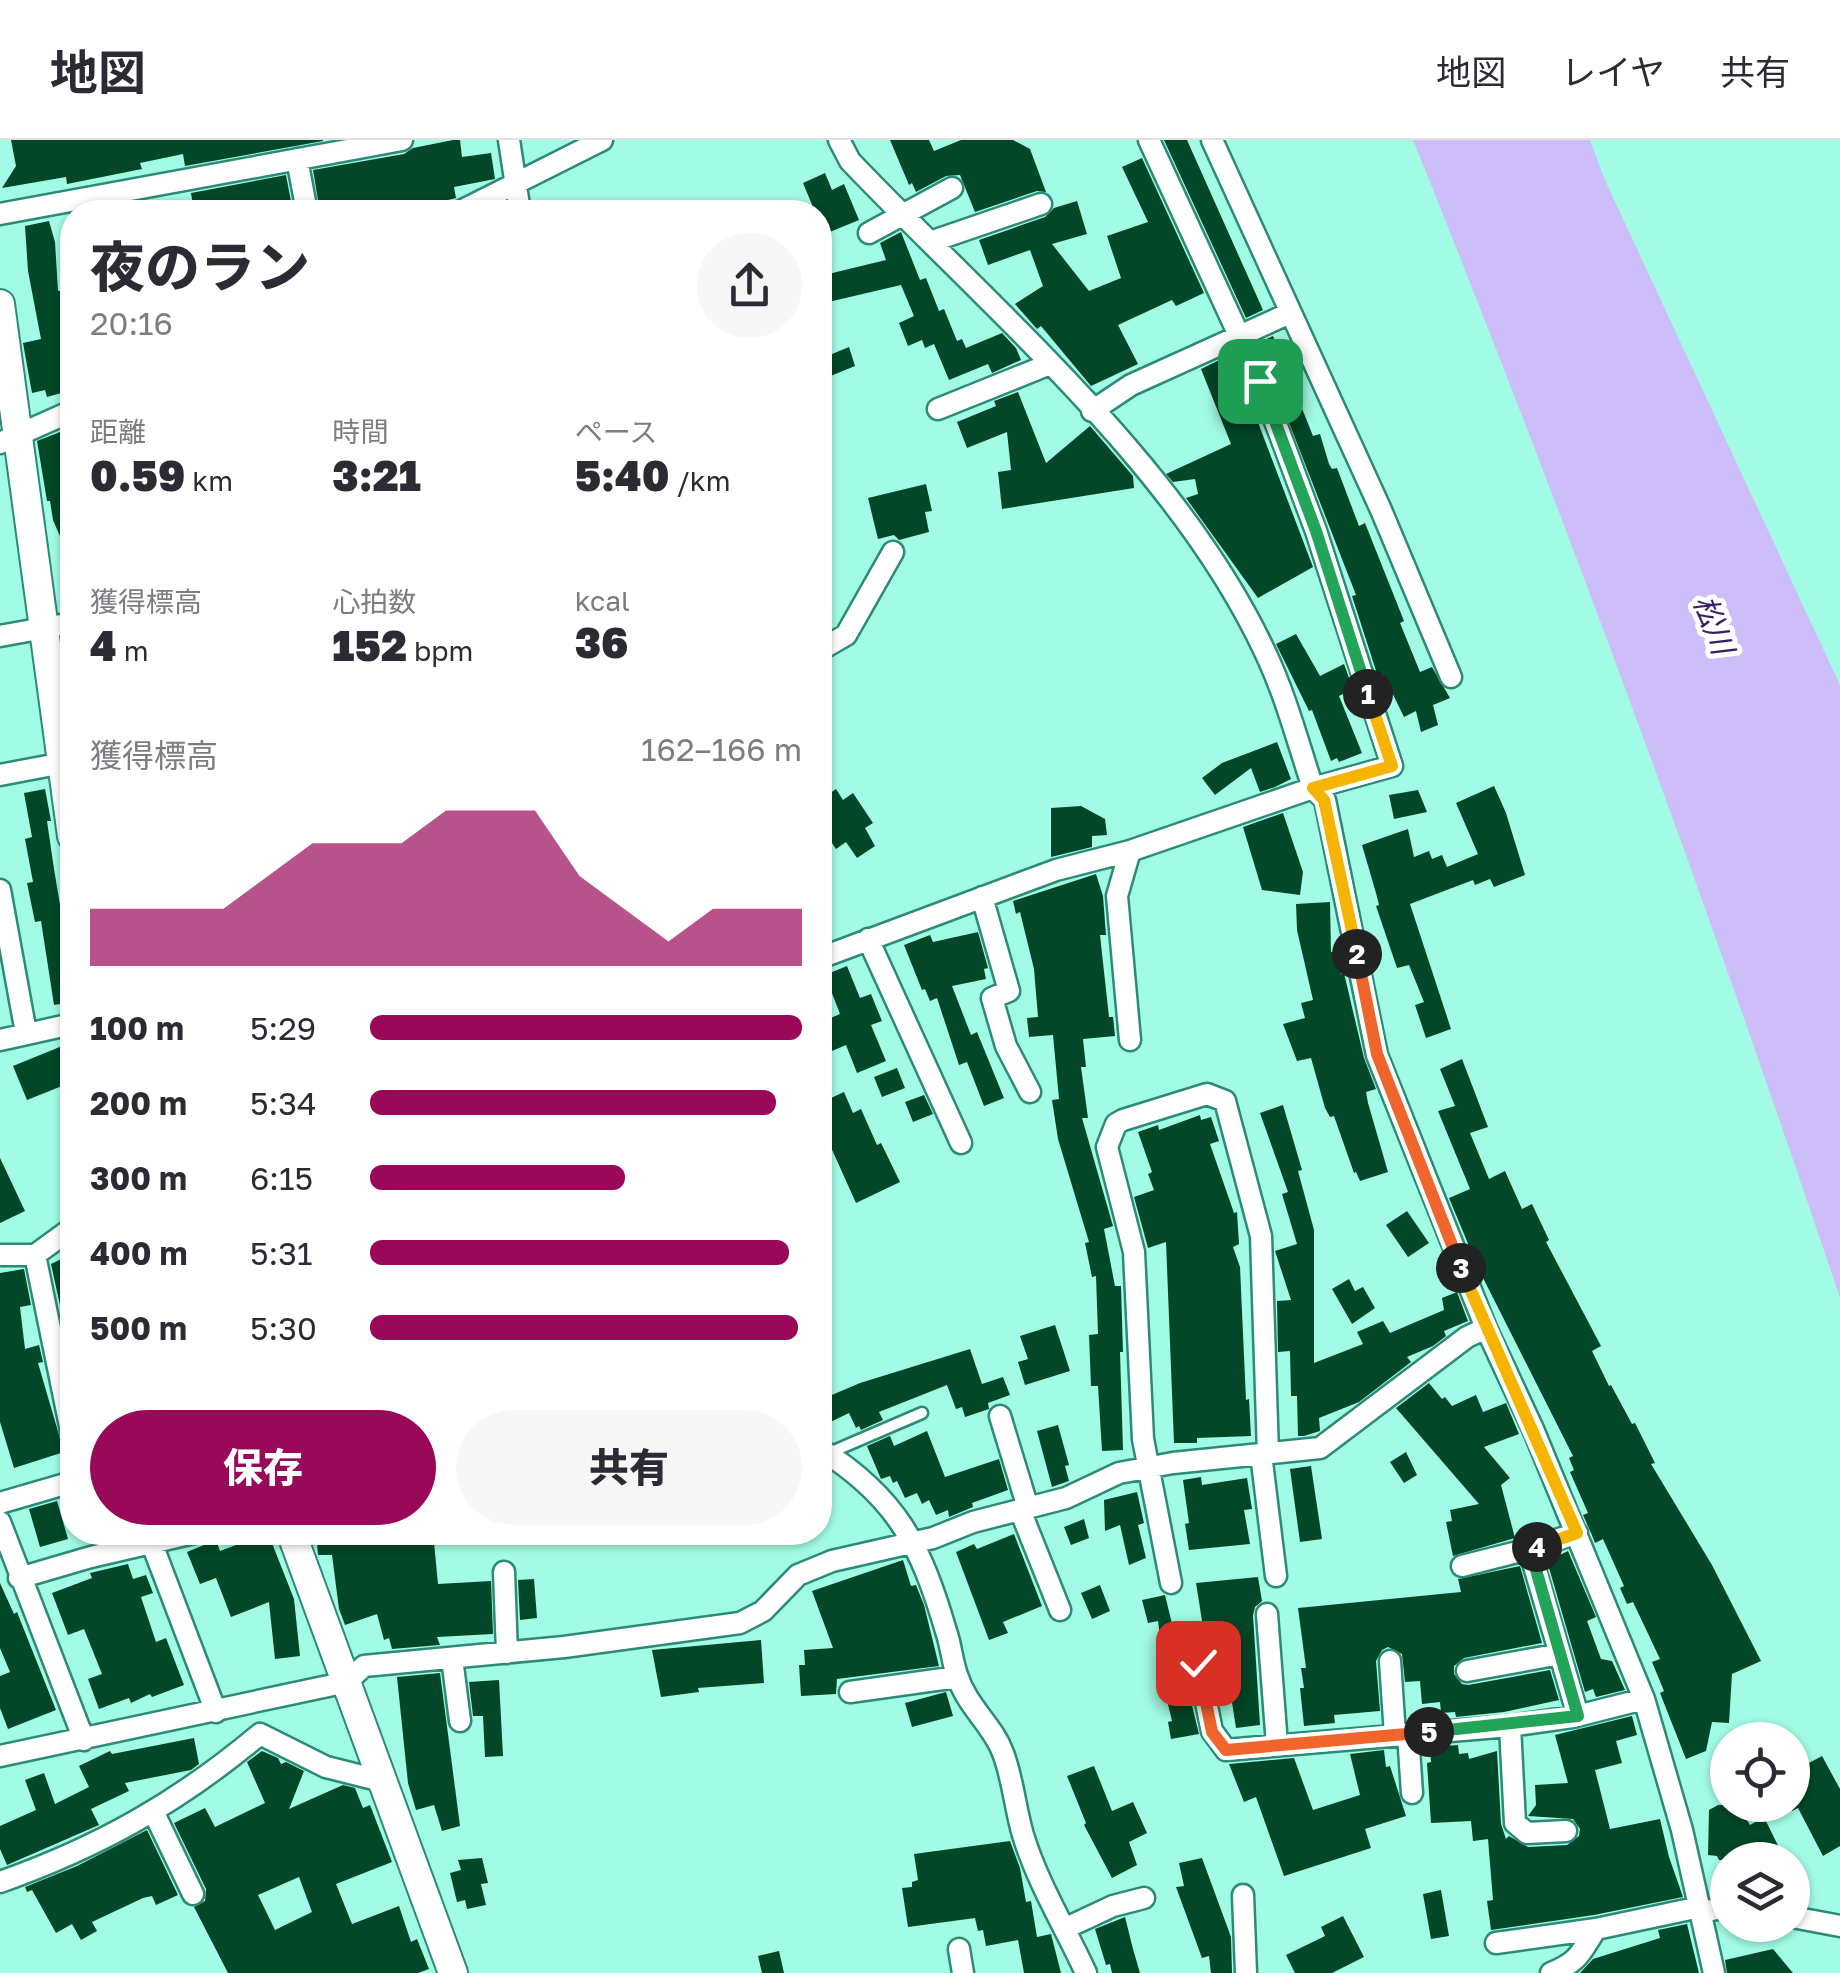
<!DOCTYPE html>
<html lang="ja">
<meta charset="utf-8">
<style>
body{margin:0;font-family:"Golos Text","Noto Sans JP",sans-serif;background:#f7f7f7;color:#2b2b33;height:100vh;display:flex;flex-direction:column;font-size:38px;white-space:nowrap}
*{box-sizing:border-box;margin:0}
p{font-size:32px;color:#7c7c81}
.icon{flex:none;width:55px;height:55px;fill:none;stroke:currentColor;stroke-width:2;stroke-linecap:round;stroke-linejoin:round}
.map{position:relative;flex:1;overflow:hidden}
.panel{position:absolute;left:60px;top:60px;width:772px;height:1345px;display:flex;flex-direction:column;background:#fff;border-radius:40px;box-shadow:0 2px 8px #0004}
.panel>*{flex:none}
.fabs{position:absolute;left:1710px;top:1582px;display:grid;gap:20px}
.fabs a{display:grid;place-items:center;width:100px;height:100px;border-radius:50%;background:#fff;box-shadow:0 2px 8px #0004;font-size:50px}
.pin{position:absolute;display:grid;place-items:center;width:85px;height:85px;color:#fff;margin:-42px;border-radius:20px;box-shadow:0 5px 15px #0006}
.km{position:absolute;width:50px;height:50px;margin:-25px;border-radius:50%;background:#222;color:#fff;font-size:28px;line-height:50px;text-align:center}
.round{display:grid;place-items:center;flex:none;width:105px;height:105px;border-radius:52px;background:#f7f7f7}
.overview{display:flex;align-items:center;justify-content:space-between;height:170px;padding:0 30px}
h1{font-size:55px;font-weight:800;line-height:75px}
.metrics{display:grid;grid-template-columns:repeat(3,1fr);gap:15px;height:170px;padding:10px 30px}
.metrics div{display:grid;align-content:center}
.metrics b{font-size:42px;font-weight:800}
.metrics small{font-size:28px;font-weight:400}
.metrics p{font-size:28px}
.chart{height:280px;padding:20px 30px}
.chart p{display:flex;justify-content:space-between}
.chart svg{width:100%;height:180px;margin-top:10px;fill:#9a0959;opacity:.7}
.primary-button{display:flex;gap:20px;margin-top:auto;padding:20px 30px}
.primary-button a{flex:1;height:115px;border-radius:60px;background:#9a0959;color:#fff;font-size:40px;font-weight:800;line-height:115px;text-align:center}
.primary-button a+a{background:#f7f7f7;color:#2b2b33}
ul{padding:0 30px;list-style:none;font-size:32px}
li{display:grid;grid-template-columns:160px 120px 1fr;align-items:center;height:75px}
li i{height:25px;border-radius:12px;background:#9a0959}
header{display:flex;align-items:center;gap:60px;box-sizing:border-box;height:140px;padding:0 50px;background:#fff;border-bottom:2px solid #e1e1e2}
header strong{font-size:48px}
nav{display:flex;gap:55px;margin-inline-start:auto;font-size:35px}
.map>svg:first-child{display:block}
</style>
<header>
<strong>地図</strong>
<nav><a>地図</a><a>レイヤ</a><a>共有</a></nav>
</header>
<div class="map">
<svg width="1840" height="1833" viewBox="0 0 1840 1833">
<rect width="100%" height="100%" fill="#a2fce5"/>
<!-- water -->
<path fill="#cdbefa" d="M1413 0H1590L1604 38 1840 545V1158C1709 768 1567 381 1413 0Z"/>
<!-- building -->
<path fill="#024727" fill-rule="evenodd" d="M11 0H323V1L185 26 183 14 140 23 142 29 67 44 66 37 2 48 16 26Z
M453 0H460L462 17 491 13 495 39 454 47 456 58 420 67 421 72H320L313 30 404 14 413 8Z
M890 0H929L934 11 961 0H1013L1030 9 1046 52 1037 51 975 72 960 35 946 36 916 52 912 43 909 45Z
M1164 0H1187L1263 170 1246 178Z
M1142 18 1204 153 1176 166 1172 160 1118 185 1138 224 1091 246 1041 186 1037 189 1015 164 1043 146 1030 110 988 125 979 100 1045 77 1054 68 1077 61 1087 94 1052 104 1089 151 1121 138 1107 96 1148 82 1122 27Z
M825 33 832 50 844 44 859 80 825 94 820 72H815L803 43Z
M286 35 293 72H194L191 53Z
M49 81 55 102 58 151 65 150 72 190V194L67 195 72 216V250L47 257 45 250 32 253 23 203 41 199 28 131 25 86Z
M901 92 920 140 926 138 939 171 944 169 957 201 962 199 966 208 1002 193 1016 208 1021 220 992 233 988 224 949 240 934 204 925 208 922 200 908 206 899 183 914 176 901 145 820 164V136L886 120 880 103Z
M1273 196 1313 296 1320 294 1329 324 1332 329 1337 328 1359 386 1365 383 1404 481 1400 483 1420 532 1432 527 1450 558 1433 565 1438 585 1421 592 1416 571 1404 577 1383 534 1378 537 1352 456 1356 455 1258 203Z
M849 207 855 226 828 237 820 219Z
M1232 214 1313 427 1258 458 1186 358 1198 354 1195 339 1173 342 1166 334 1231 304 1201 229Z
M1018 252 1046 323 1090 286 1133 336 1134 348 1002 369 998 332 1011 330 1007 292 967 308 957 282 996 266 994 261Z
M60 292 72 322V424L53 380 50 361H47L37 301Z
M926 344 932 371 925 372 929 392 899 400 894 395 878 399 868 358Z
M1296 494 1320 536 1344 524 1353 549 1339 556 1362 613 1339 622 1337 618 1331 621 1312 570 1309 571 1276 504Z
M1277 602 1291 639 1275 647 1260 652 1251 628 1215 655 1202 638 1222 623Z
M1494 646 1506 673 1525 735 1494 747 1490 739 1475 745 1473 740 1410 764 1451 889 1426 898 1415 865 1424 862 1409 825 1397 828 1376 766 1379 765 1376 753 1362 705 1408 689 1414 717 1429 711 1432 719 1442 715 1447 727 1478 714 1456 663Z
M45 649 51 681H47L54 729 72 836V862L54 865 41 781 35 782 27 743 33 742 25 699 32 697 24 653Z
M836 649 843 660 853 653 873 683 865 688 875 706 857 718 846 702 836 709 820 685V660Z
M1418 650 1427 672 1394 679 1389 655Z
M1081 666 1105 679 1107 695 1092 696V707L1051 717V668Z
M1283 673 1303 732 1300 755 1262 750 1243 687Z
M1096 734 1103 756 1106 795H1100L1109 877H1113L1115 896 1083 899 1086 927H1081L1088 978H1082L1113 1086 1104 1089 1115 1146H1121L1123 1212H1120L1123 1310 1102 1311 1098 1246H1091L1089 1195 1098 1194 1096 1136 1092 1137 1085 1103 1089 1102 1058 999 1052 960 1059 959 1053 895 1029 897 1027 878 1038 877 1034 829 1020 772 1016 774 1013 761Z
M1330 762 1331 812 1336 811 1341 834 1344 833 1364 918 1376 949 1366 952 1368 963 1388 1032 1360 1041 1356 1032 1354 1033 1334 976 1330 977 1325 968 1311 918 1297 921 1283 884 1305 878 1301 863 1313 860 1297 790 1296 764Z
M978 792 988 828 984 829 986 839 952 846 971 895 977 892 1004 958 984 966 967 922 959 925 937 858 930 861 925 849 922 850 904 805 930 795 933 802Z
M847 826 860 858 871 854 875 864 882 881 871 885 886 921 857 933 846 905 832 911 821 882 840 874 825 835Z
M72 902V942L27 960 13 926Z
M1462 919 1488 987 1470 993 1489 1039 1505 1031 1522 1069 1532 1064 1549 1100 1546 1102 1601 1206 1592 1211 1609 1246 1611 1245 1632 1284 1635 1283 1655 1323 1651 1324 1712 1425 1761 1521 1732 1534 1729 1583 1712 1582 1706 1611 1686 1619 1660 1553 1664 1551 1652 1522 1660 1519 1633 1462 1627 1464 1620 1448 1624 1446 1603 1399 1595 1403 1591 1393 1583 1375 1588 1373 1570 1332 1574 1330 1569 1318 1573 1316 1479 1130 1449 1058 1470 1049 1438 971 1455 966 1440 929Z
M897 928 905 948 882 957 874 937Z
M844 952 853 973 861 969 877 1005 881 1003 900 1042 856 1063 820 983V963Z
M924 955 933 974 913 982 905 962Z
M1283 965 1302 1030 1298 1031 1314 1090V1223L1363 1204 1357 1192 1383 1181 1390 1193 1444 1170 1442 1158 1457 1152 1468 1181 1444 1191 1446 1196 1433 1206 1407 1217 1411 1222 1359 1262 1319 1278 1320 1291 1304 1296H1298L1297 1256H1291L1290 1211 1278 1212 1277 1161 1291 1160 1275 1111 1297 1104 1282 1054 1288 1052 1260 973Z
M1200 975 1201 980 1211 977 1219 1001 1210 1004 1234 1073 1237 1072 1239 1104 1233 1107 1240 1127 1246 1260 1249 1259 1251 1296 1197 1298V1303H1174L1166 1102 1148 1108 1134 1057 1154 1050 1148 1034 1152 1032 1138 992 1158 985 1159 990Z
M0 1018 25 1071 0 1083Z
M1407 1071 1429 1103 1408 1117 1386 1085Z
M72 1114V1201L68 1202 51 1124Z
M24 1129 31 1165 20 1167 25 1209 39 1205 43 1222 38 1223 64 1312 14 1328 0 1282V1133Z
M1349 1139 1355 1151 1363 1147 1375 1168 1352 1184 1332 1149Z
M1055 1185 1070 1231 1025 1245 1018 1222 1028 1219 1020 1196Z
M970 1209 982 1244 1003 1237 1010 1255 988 1263 989 1269 965 1277 962 1267 956 1269 947 1245 879 1272 883 1280 861 1290 859 1286 856 1288 849 1273 820 1287V1260L860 1243Z
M1429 1243 1442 1259 1445 1257 1452 1266 1476 1255 1483 1272 1506 1263 1519 1294 1484 1307 1510 1338 1501 1345 1515 1398 1453 1416 1446 1382 1452 1381 1450 1370 1479 1364 1396 1268Z
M1058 1285 1069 1325 1065 1326 1069 1341 1052 1347 1037 1291Z
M927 1291 945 1337 999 1319 1008 1350 972 1363 973 1367 949 1377 948 1370 936 1375 929 1360 922 1364 917 1353 905 1358 897 1341 893 1343 890 1336 881 1339 867 1306 890 1296 894 1306Z
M1406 1312 1417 1335 1404 1343 1390 1322Z
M1311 1326 1322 1399 1300 1402 1290 1329Z
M1201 1337 1202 1345 1247 1338 1252 1369 1244 1370 1250 1404 1189 1410 1185 1384 1189 1383 1183 1340Z
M1137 1352 1144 1383 1138 1385 1146 1418 1129 1425 1120 1385 1105 1391 1104 1360Z
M57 1361 68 1399 40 1407 29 1369Z
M1084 1379 1089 1398 1071 1405 1064 1387Z
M316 1392H433L438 1444 491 1441 493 1494 437 1497 440 1505 392 1509 389 1498 384 1500 377 1474 345 1485 339 1469 332 1415H318Z
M268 1393 294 1459 300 1516 275 1519 269 1462 231 1477 216 1438 200 1444 187 1412 216 1400 220 1411Z
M1014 1394 1042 1466 1003 1482 1008 1493 989 1500 956 1412 974 1404 977 1409Z
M1568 1411 1596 1477 1587 1481 1601 1519 1612 1521 1625 1550 1596 1557 1593 1549 1585 1552 1547 1421Z
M903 1420 911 1446 916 1445 924 1465 939 1526 837 1539 836 1554 801 1556 799 1525H805L804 1510 833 1508 812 1451Z
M128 1424 133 1439 146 1435 153 1453 141 1457 156 1502 166 1498 184 1545 152 1557 150 1554 131 1563 129 1558 99 1569 88 1539 102 1534 84 1489 68 1495 52 1453 92 1438 90 1433Z
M1520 1426 1542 1503 1464 1518 1454 1526V1534L1462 1544 1468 1545 1550 1530 1559 1560 1504 1572 1456 1577 1455 1572 1441 1573 1440 1562 1422 1564 1420 1541 1405 1542 1402 1514 1388 1507 1382 1510 1376 1521 1380 1571 1334 1575 1335 1583 1304 1586 1300 1548H1304L1301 1528H1306L1298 1468 1461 1452 1458 1439Z
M1258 1437 1262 1461 1255 1467 1253 1475 1260 1585 1236 1588 1224 1511 1207 1512 1196 1443Z
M534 1439 537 1478 520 1480 518 1440Z
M0 1443 14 1474 17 1472 56 1570 8 1589 0 1568V1536L10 1532 0 1508Z
M1100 1445 1110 1471 1092 1479 1081 1453Z
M1165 1455 1199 1594 1171 1599 1168 1582 1172 1581 1159 1527 1164 1526 1158 1481 1148 1483 1142 1460Z
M761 1500 764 1543 698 1548 699 1552 661 1557 652 1510Z
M440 1533 460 1686 442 1691 434 1665 416 1670 408 1643 397 1537Z
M499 1540 503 1616 485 1617 483 1576H473L469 1542Z
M946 1552 953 1576 912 1587 905 1563Z
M1632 1576 1637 1595 1616 1601 1622 1623 1595 1630 1610 1689 1660 1679 1669 1717 1683 1757 1594 1775 1491 1790 1487 1761 1493 1760 1488 1699 1473 1701 1471 1681 1431 1683 1427 1623 1431 1622 1430 1607 1458 1605 1459 1614 1468 1613 1469 1619 1497 1611 1501 1684 1506 1699 1509 1696 1528 1707 1567 1705 1579 1696 1580 1689 1573 1679 1528 1676 1536 1665 1535 1645 1568 1643 1555 1595Z
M194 1598 199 1624 191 1630 125 1643 129 1651 91 1669 99 1685 7 1725 0 1709V1686L36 1670 25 1640 44 1633 55 1664 89 1647 79 1626 110 1611 112 1614Z
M1384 1610 1386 1627 1390 1626 1406 1676 1365 1689 1371 1708 1284 1736 1256 1657 1244 1662 1229 1624 1294 1618 1313 1670 1360 1655 1350 1614Z
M262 1611 278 1618 281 1624 286 1622 304 1631 289 1669 343 1645 355 1648 363 1668 370 1665 392 1722 336 1744 352 1784 399 1766 411 1802 417 1799 429 1829 418 1833H228L194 1767 205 1761 206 1749 174 1683 205 1668 215 1687 265 1663 247 1622ZM299 1737 312 1772 275 1790 258 1755Z
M1822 1616 1840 1649V1706L1823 1716 1798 1668 1792 1671V1632Z
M1094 1626 1112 1671 1133 1662 1147 1693 1129 1702 1137 1725 1112 1738 1084 1685 1086 1683 1067 1636Z
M1718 1665H1738L1750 1685 1764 1677 1785 1720H1719L1717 1716 1708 1715 1709 1670Z
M147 1690 178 1755 156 1765 152 1756 143 1758 92 1782 97 1791 81 1800 72 1784 56 1793 32 1750 27 1752 25 1747 77 1726Z
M1010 1701 1020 1728 1026 1762 1031 1761 1037 1797 1051 1794 1061 1833H1024L1018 1800 986 1806 983 1790 978 1791 975 1778 908 1787 902 1748 912 1747V1742L918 1740 914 1714Z
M482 1718 488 1743 481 1744 486 1765 467 1769 465 1760 457 1762 450 1733 461 1730 458 1720Z
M1202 1718 1231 1797 1232 1833H1211L1209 1816 1202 1818 1176 1747 1184 1746 1179 1723Z
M1441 1750 1449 1796 1431 1799 1423 1754Z
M1343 1776 1364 1817 1332 1833H1295L1286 1815 1325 1796 1321 1787Z
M1125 1777 1133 1809 1140 1833H1112L1110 1824 1106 1825 1095 1789Z
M1687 1784 1699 1833H1580L1593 1819 1660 1798 1658 1790Z
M1773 1809 1793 1833H1727L1725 1820Z
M779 1811 784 1833H762L758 1816Z"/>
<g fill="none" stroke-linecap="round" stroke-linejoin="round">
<defs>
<path id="lane" d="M829 1313 922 1273"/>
<path id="street" d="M509 0 520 72
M839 0 850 21C991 169 1178 325 1265 512 1286 556 1298 603 1313 648L1325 660 1377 915 1486 1188 1533 1289 1644 1559 1682 1690 1714 1833
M1212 0 1381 370 1451 537
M297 19 307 72
M459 72 602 0
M0 74 402 0
M869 93 952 48
M930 102 1041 64
M938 269 1050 224
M1092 271 1131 245 1290 173
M0 303 72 271
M0 496 72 483
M820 510 846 495 893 412
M0 635 63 623
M1130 711 1117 756 1130 900
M0 750 26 893
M982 757 1009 851 992 858 1006 906 1030 952
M868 799 961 1003
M820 818 1056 730 1130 711 1313 648 1392 626 1316 391 1260 241 1149 0
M0 900 72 884
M0 1115H35L72 1088
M35 1115 72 1296
M1000 1276 1028 1368
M820 1309C897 1357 921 1406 946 1491 951 1505 952 1521 957 1535 967 1567 993 1585 1003 1613 1013 1639 1015 1668 1023 1695 1038 1744 1065 1787 1086 1833
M1261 1314 1276 1436
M0 1363 72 1342
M1020 1370 1060 1470
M0 1382 84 1600
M1577 1393 1529 1409 1578 1576
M152 1404 216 1572
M1462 1426 1529 1409
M504 1432 507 1513
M19 1438 91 1417 198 1392
M1171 1443 1143 1299 1134 1112 1107 1007 1116 984 1123 980 1207 954 1225 961 1261 1096 1268 1314
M1267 1474 1277 1605
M452 1518 460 1581
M1390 1521 1395 1595
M1198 1523 1212 1591 1226 1610 1510 1586 1573 1577 1644 1559
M1467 1531 1560 1514
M850 1552 957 1537
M1510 1586 1515 1683 1527 1693 1566 1691
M1408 1594 1412 1653
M0 1616 347 1542 364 1526 564 1507 740 1483 763 1471 798 1435 832 1421 933 1398 973 1382 1066 1358 1119 1333 1173 1323 1320 1308 1467 1197 1486 1188
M154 1673 193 1754
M0 1742C99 1707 179 1662 260 1594L326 1627 382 1641
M1243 1755 1246 1833
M1701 1772 1728 1767
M1792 1777 1840 1786
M1066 1788 1113 1766 1144 1758
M1496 1803 1596 1789
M959 1809 963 1833
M1551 1833C1580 1821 1580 1813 1596 1789L1700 1767"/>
<path id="secondary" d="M0 164 72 696
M291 1392 453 1833"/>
</defs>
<!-- lane casing -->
<use href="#lane" stroke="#2c8b77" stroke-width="15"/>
<!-- street casing -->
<use href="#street" stroke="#2c8b77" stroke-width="25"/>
<!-- secondary casing -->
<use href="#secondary" stroke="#2c8b77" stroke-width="32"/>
<!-- lane -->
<use href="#lane" stroke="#fff" stroke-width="10"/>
<!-- street -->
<use href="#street" stroke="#fff" stroke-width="20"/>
<!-- secondary -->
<use href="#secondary" stroke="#fff" stroke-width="28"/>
</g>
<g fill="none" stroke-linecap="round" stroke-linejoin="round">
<defs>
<path id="split-1" d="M1260 241 1316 391 1368 554"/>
<path id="split-2" d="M1357 814 1324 660 1313 648 1392 626 1368 554"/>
<path id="split-3" d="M1357 814 1377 914 1461 1128"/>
<path id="split-4" d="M1461 1128 1577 1393 1537 1407"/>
<path id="split-5" d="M1429 1592 1578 1576 1530 1409 1537 1407"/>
<path id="split-6" d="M1198 1523 1212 1592 1226 1610 1429 1592"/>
</defs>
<!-- split-1 casing -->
<use href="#split-1" stroke="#fff" stroke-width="20"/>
<!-- split-2 casing -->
<use href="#split-2" stroke="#fff" stroke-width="20"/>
<!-- split-3 casing -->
<use href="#split-3" stroke="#fff" stroke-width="20"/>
<!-- split-4 casing -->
<use href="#split-4" stroke="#fff" stroke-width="20"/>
<!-- split-5 casing -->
<use href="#split-5" stroke="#fff" stroke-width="20"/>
<!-- split-6 casing -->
<use href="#split-6" stroke="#fff" stroke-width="20"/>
<!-- split-1 -->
<use href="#split-1" stroke="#22a559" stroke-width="12"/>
<!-- split-2 -->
<use href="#split-2" stroke="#f5b400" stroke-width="12"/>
<!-- split-3 -->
<use href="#split-3" stroke="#f0652b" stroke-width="12"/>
<!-- split-4 -->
<use href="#split-4" stroke="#f5b400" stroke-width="12"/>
<!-- split-5 -->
<use href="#split-5" stroke="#22a559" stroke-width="12"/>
<!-- split-6 -->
<use href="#split-6" stroke="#f0652b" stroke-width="12"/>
</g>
<g text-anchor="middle" stroke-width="10" stroke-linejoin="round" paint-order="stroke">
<!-- water labels -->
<g font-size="30" font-style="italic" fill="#361d61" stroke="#fff">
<text transform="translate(1713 485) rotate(69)" y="10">松川</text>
</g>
</g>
</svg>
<div class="fabs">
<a><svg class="icon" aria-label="locate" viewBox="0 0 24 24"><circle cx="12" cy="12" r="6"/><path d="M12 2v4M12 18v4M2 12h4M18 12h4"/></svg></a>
<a><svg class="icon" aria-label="layers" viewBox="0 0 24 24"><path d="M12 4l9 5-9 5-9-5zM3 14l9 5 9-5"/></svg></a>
</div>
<div class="pin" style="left:1260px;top:241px;background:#1e9e55"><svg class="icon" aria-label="arrive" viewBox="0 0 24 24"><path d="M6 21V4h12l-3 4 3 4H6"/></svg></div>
<div class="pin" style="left:1198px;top:1523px;background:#d93025"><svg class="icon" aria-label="check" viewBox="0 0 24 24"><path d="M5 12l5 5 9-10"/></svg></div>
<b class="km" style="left:1368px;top:554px">1</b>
<b class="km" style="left:1357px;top:814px">2</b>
<b class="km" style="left:1461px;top:1128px">3</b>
<b class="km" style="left:1537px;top:1407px">4</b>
<b class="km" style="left:1429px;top:1592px">5</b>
<section class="panel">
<div class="overview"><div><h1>夜のラン</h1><p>20:16</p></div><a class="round"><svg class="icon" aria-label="share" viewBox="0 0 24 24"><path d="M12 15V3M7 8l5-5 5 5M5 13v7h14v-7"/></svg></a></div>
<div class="metrics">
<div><p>距離</p><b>0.59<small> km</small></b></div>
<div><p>時間</p><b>3:21</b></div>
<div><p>ペース</p><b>5:40<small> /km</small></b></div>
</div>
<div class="metrics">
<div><p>獲得標高</p><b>4<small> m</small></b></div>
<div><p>心拍数</p><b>152<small> bpm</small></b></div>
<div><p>kcal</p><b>36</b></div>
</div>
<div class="chart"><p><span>獲得標高</span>162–166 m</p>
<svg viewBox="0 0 160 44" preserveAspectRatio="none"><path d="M0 44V30L10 30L20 30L30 30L40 22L50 14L60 14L70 14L80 6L90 6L100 6L110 22L120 30L130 38L140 30L150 30L160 30V44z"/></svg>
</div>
<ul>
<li><b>100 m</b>5:29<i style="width:100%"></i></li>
<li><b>200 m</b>5:34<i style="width:94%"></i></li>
<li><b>300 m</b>6:15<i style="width:59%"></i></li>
<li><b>400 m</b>5:31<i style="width:97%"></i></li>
<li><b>500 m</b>5:30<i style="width:99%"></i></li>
</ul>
<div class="primary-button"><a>保存</a><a>共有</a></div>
</section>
</div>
